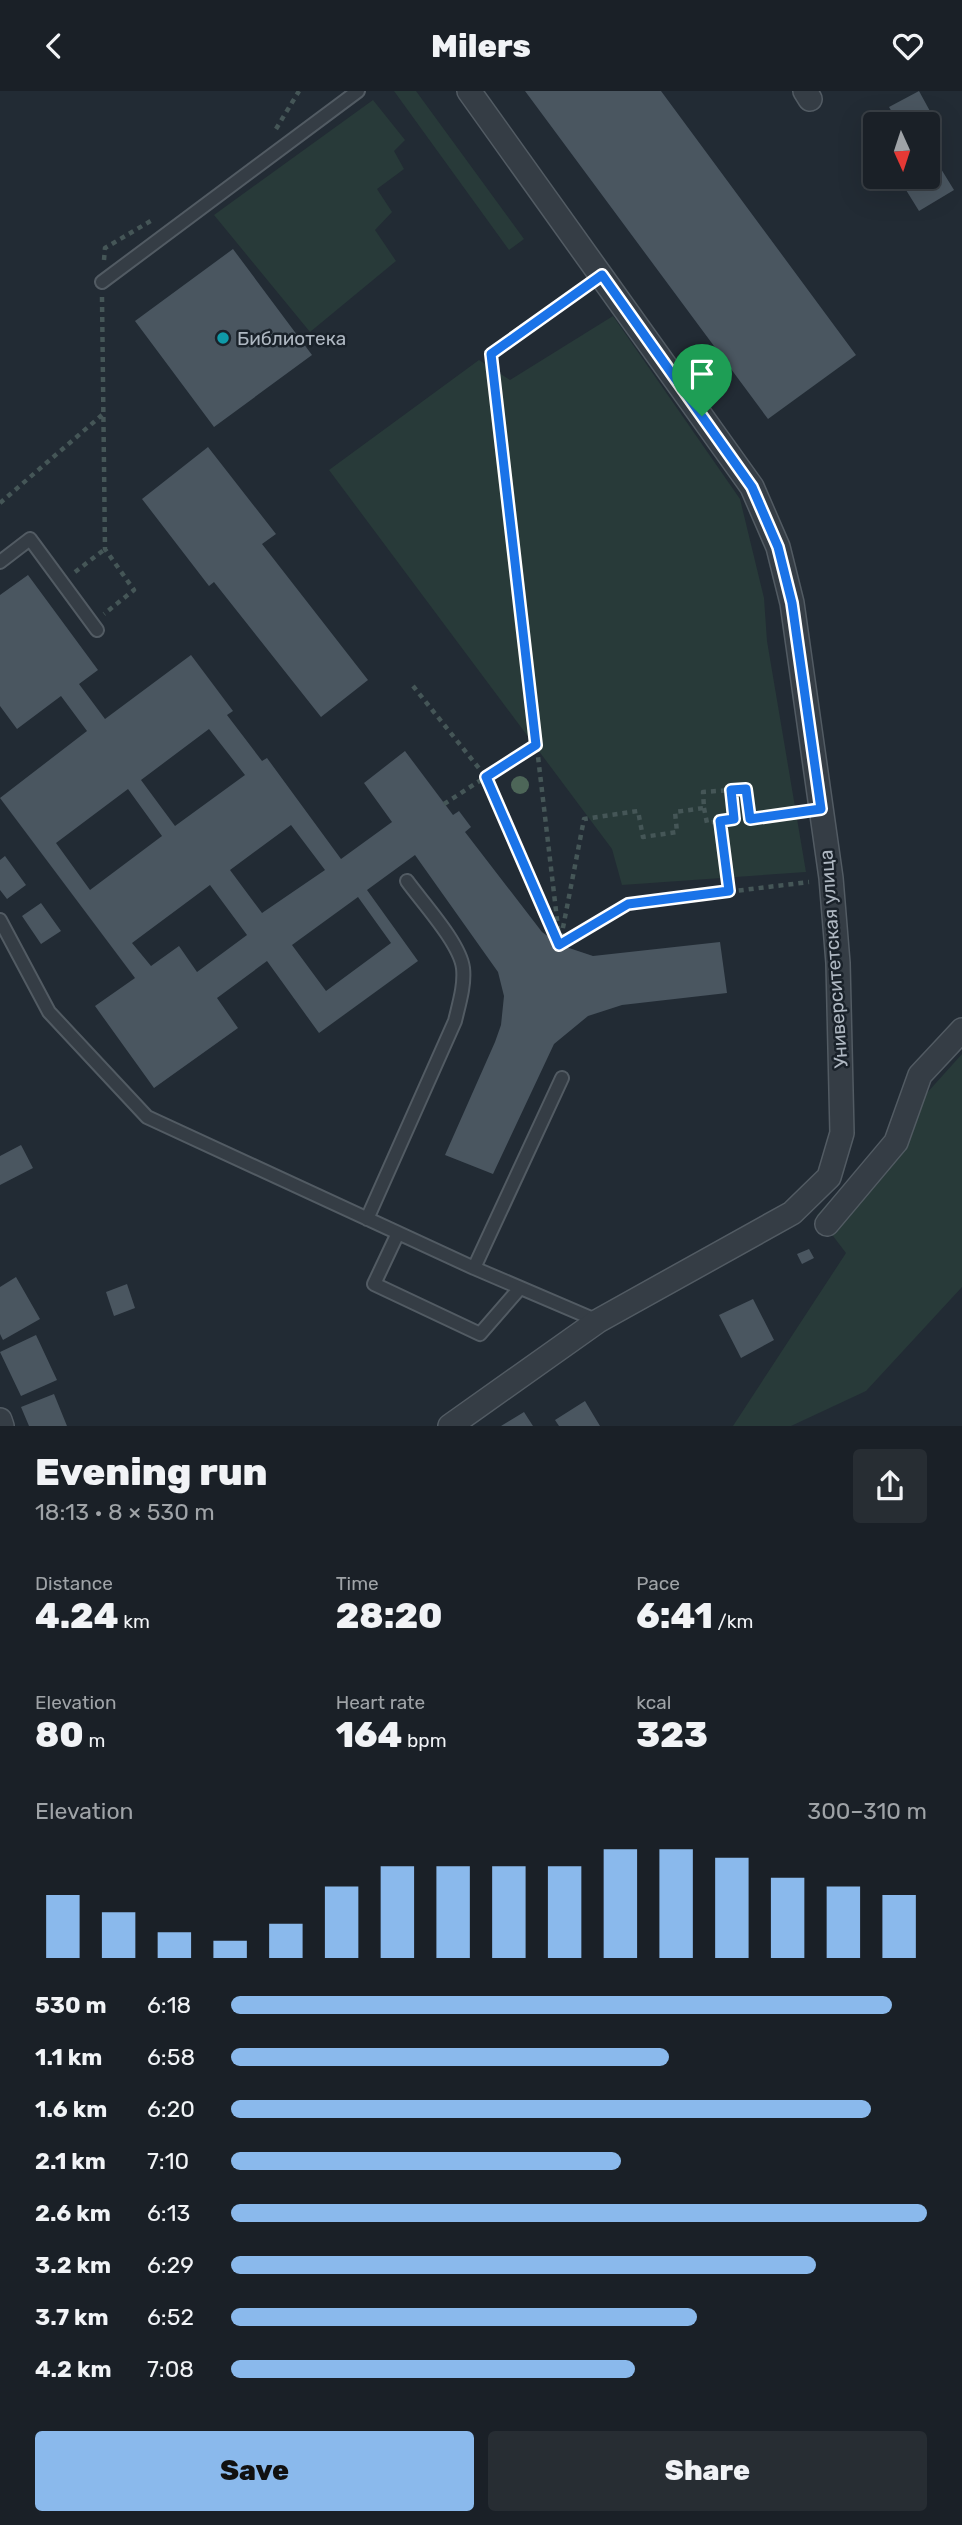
<!DOCTYPE html>
<meta charset="utf-8">
<style>
body{margin:0;font-family:Rubik,sans-serif;background:#272d33;color:#f1f3f6;height:100vh;display:flex;flex-direction:column;font-size:26px;white-space:nowrap}
*{box-sizing:border-box;margin:0}
p{font-size:23px;color:#9fa3a7}
.icon{flex:none;width:38px;height:38px;fill:none;stroke:currentColor;stroke-width:2;stroke-linecap:round;stroke-linejoin:round}
.map{position:relative;height:1335px;overflow:hidden}
.drawer{display:flex;flex-direction:column;background:#1a2027;flex:1}
.drawer>*{flex:none}
.needle{width:46px;rotate:177deg}
.fabs{position:absolute;left:863px;top:21px;display:grid;gap:14px}
.fabs a{display:grid;place-items:center;width:77px;height:77px;border-radius:7px;background:#1a2027;box-shadow:0 7px 28px #0002,0 0 0 2px #383e44;font-size:35px}
.pin{position:absolute;display:grid;place-items:center;width:60px;height:60px;color:#fff;margin:-72px -30px;border-radius:50% 50% 50% 0;rotate:-45deg;box-shadow:0 0 7px #0007}
.pin .icon{rotate:45deg}
.round{display:grid;place-items:center;flex:none;width:74px;height:74px;border-radius:7px;background:#272d33}
.head{display:flex;align-items:center;justify-content:space-between;height:119px;padding:0 35px}
h1{font-size:38px;font-weight:800;line-height:52px}
.stats{display:grid;grid-template-columns:repeat(3,1fr);gap:10px;height:119px;padding:7px 35px}
.stats div{display:grid;align-content:center}
.stats b{font-size:35px;font-weight:800}
.stats small{font-size:19px;font-weight:400}
.stats p{font-size:19px}
.chart{height:196px;padding:14px 35px}
.chart p{display:flex;justify-content:space-between}
.chart svg{width:100%;height:126px;margin-top:7px;stroke:#8ab9ec;stroke-width:6}
.button{display:flex;gap:14px;margin-top:auto;padding:14px 35px}
.button a{flex:1;height:80px;border-radius:7px;background:#8ab9ec;color:#111;font-size:28px;font-weight:800;line-height:80px;text-align:center}
.button a+a{background:#272d33;color:#f1f3f6}
ul{padding:0 35px;list-style:none;font-size:23px}
li{display:grid;grid-template-columns:112px 84px 1fr;align-items:center;height:52px}
li i{height:18px;border-radius:9px;background:#8ab9ec}
header{display:flex;justify-content:space-between;align-items:center;height:91px;padding:0 35px;background:#1a2027;font-size:32px;font-weight:800}
.map>svg:first-child{display:block}
</style>
<header><svg class="icon" aria-label="back" viewBox="0 0 24 24"><path d="M15 5l-7 7 7 7"/></svg>Milers<svg class="icon" aria-label="heart" viewBox="0 0 24 24"><path d="M12 20l-8-8c-3-5 5-10 8-4 3-6 11-1 8 4z"/></svg></header>
<div class="map">
<svg width="962" height="1335" viewBox="0 0 962 1335">
<rect width="100%" height="100%" fill="#222b34"/>
<!-- green -->
<path fill="#283a39" d="M394 0H416L524 148 509 159Z
M373 9 405 49 394 60 404 78 377 98 392 121 375 139 396 170 310 241 214 124Z
M613 225 740 408 764 507 767 550 806 781 622 794 612 758 329 379 479 269 510 289Z
M962 963V1196L866 1300 791 1335H733L846 1162 817 1124Z"/>
<!-- building -->
<path fill="#4a5660" fill-rule="evenodd" d="M525 0H661L856 264 768 328Z
M919 0 937 33 928 38V33H899L889 16Z
M930 60 954 99 919 120 898 86H928V61Z
M233 158 312 264 214 336 135 230Z
M208 356 276 443 262 453 368 589 321 626 214 491 209 495 142 408Z
M28 484 98 579 79 593 105 628 191 564 233 620 227 624 262 670 267 667 341 768 392 731 364 692 405 660 453 724 459 720 471 736 465 741 542 841 560 854 593 865 720 851 727 902 622 914 588 925 554 953 493 1083 445 1064 495 951 501 934 504 905 498 881 415 764 367 799 418 870 319 942 267 870 217 907 238 937 154 997 95 915 135 887 0 707 87 640 61 605 17 638 0 615V504ZM209 638 245 684 175 735 141 689ZM128 698 162 745 90 799 56 752ZM291 734 325 779 262 822 230 779ZM210 794 247 844 197 881 179 855 151 875 132 852ZM358 806 391 852 326 900 292 854Z
M5 765 26 794 7 808 0 799V769Z
M41 812 61 840 41 853 22 825Z
M21 1054 33 1077 0 1094V1065Z
M809 1158 814 1167 802 1173 797 1163Z
M16 1186 40 1228 3 1249 0 1243V1196Z
M127 1193 135 1217 114 1225 106 1201Z
M753 1208 774 1249 741 1267 719 1224Z
M36 1244 57 1289 21 1305 0 1261Z
M54 1303 67 1335H29L21 1316Z
M585 1310 600 1335H559L555 1329Z
M524 1321 533 1335H501Z"/>
<g fill="none" stroke-linecap="round" stroke-linejoin="round">
<defs>
<path id="service" d="M102 191 358 0
M0 471 30 448 97 539
M0 829 49 921 147 1026 474 1177 598 1230
M367 1128 455 930C459 913 465 894 463 877 460 852 422 811 407 790
M398 1142 374 1193 480 1243 520 1197
M474 1177 562 987"/>
<path id="minor" d="M805 0 810 8
M827 1133 896 1051 920 984 962 939
M0 1329 2 1335
M450 1335 598 1230 792 1122 829 1086 842 1042 838 872 831 787 792 512 778 456 752 396 469 0"/>
</defs>
<!-- service casing -->
<use href="#service" stroke="#525b63" stroke-width="16"/>
<!-- minor casing -->
<use href="#minor" stroke="#525b63" stroke-width="26"/>
<!-- path -->
<path stroke="#455657" stroke-width="4.5" stroke-dasharray="5 5" stroke-linecap="butt" d="M276 38 299 0
M104 169 105 157 154 128
M584 197 491 263 560 854 628 813 809 791
M102 206 105 458 134 499 104 523
M0 412 102 324
M75 481 105 458
M413 595 486 686 556 847
M444 713 535 654
M704 717 707 732 720 730 729 800
M720 730 734 728 731 699
M561 847 584 728 638 720 643 746 677 741 675 721 704 717 703 701 746 698 750 728 800 721"/>
<!-- service -->
<use href="#service" stroke="#353d45" stroke-width="12"/>
<!-- minor -->
<use href="#minor" stroke="#353d45" stroke-width="23"/>
</g>
<!-- trees -->
<circle fill="#4d6658" cx="520" cy="694" r="9"/>
<g fill="none" stroke-linecap="round" stroke-linejoin="round">
<defs>
<path id="route" d="M602 184 752 396 778 456 792 512 821 718 750 728 746 698 731 699 734 728 720 730 729 800 628 813 559 854 486 686 536 654 491 263Z"/>
</defs>
<!-- route casing -->
<use href="#route" stroke="#fff" stroke-width="14"/>
<!-- route -->
<use href="#route" stroke="#1a73e8" stroke-width="9"/>
</g>
<!-- markers -->
<circle fill="#0f9aa8" stroke="#1a222a" stroke-width="2.5" cx="223" cy="247" r="7"/>
<g text-anchor="middle" stroke-width="5" stroke-linejoin="round" paint-order="stroke">
<!-- poi labels -->
<g font-size="19" fill="#afb8c2" stroke="#1a222a" text-anchor="start">
<text x="237" y="254">Библиотека</text>
</g>
<!-- street labels -->
<g font-size="19" fill="#afb8c2" stroke="#1a222a">
<text transform="translate(833 868) rotate(-94)" y="7">Университетская улица</text>
</g>
</g>
</svg>
<div class="fabs">
<a><svg class="needle" viewBox="-14 -14 28 28"><path d="M0-13l5 13h-10z" fill="#e53935"/><path d="M0 13l5-13h-10z" fill="#9fa3a7"/></svg></a>
</div>
<div class="pin" style="left:702px;top:325px;background:#1e9e55"><svg class="icon" aria-label="arrive" viewBox="0 0 24 24"><path d="M6 21V4h12l-3 4 3 4H6"/></svg></div>
</div>
<section class="drawer">
<div class="head"><div><h1>Evening run</h1><p>18:13 · 8 × 530 m</p></div><a class="round"><svg class="icon" aria-label="share" viewBox="0 0 24 24"><path d="M12 15V3M7 8l5-5 5 5M5 13v7h14v-7"/></svg></a></div>
<div class="stats">
<div><p>Distance</p><b>4.24<small> km</small></b></div>
<div><p>Time</p><b>28:20</b></div>
<div><p>Pace</p><b>6:41<small> /km</small></b></div>
</div>
<div class="stats">
<div><p>Elevation</p><b>80<small> m</small></b></div>
<div><p>Heart rate</p><b>164<small> bpm</small></b></div>
<div><p>kcal</p><b>323</b></div>
</div>
<div class="chart"><p><span>Elevation</span>300–310 m</p>
<svg viewBox="0 0 160 44" preserveAspectRatio="none"><path d="M5 44V22M15 44V28M25 44V35M35 44V38M45 44V32M55 44V19M65 44V12M75 44V12M85 44V12M95 44V12M105 44V6M115 44V6M125 44V9M135 44V16M145 44V19M155 44V22"/></svg>
</div>
<ul>
<li><b>530 m</b>6:18<i style="width:95%"></i></li>
<li><b>1.1 km</b>6:58<i style="width:63%"></i></li>
<li><b>1.6 km</b>6:20<i style="width:92%"></i></li>
<li><b>2.1 km</b>7:10<i style="width:56%"></i></li>
<li><b>2.6 km</b>6:13<i style="width:100%"></i></li>
<li><b>3.2 km</b>6:29<i style="width:84%"></i></li>
<li><b>3.7 km</b>6:52<i style="width:67%"></i></li>
<li><b>4.2 km</b>7:08<i style="width:58%"></i></li>
</ul>
<div class="button"><a>Save</a><a>Share</a></div>
</section>
